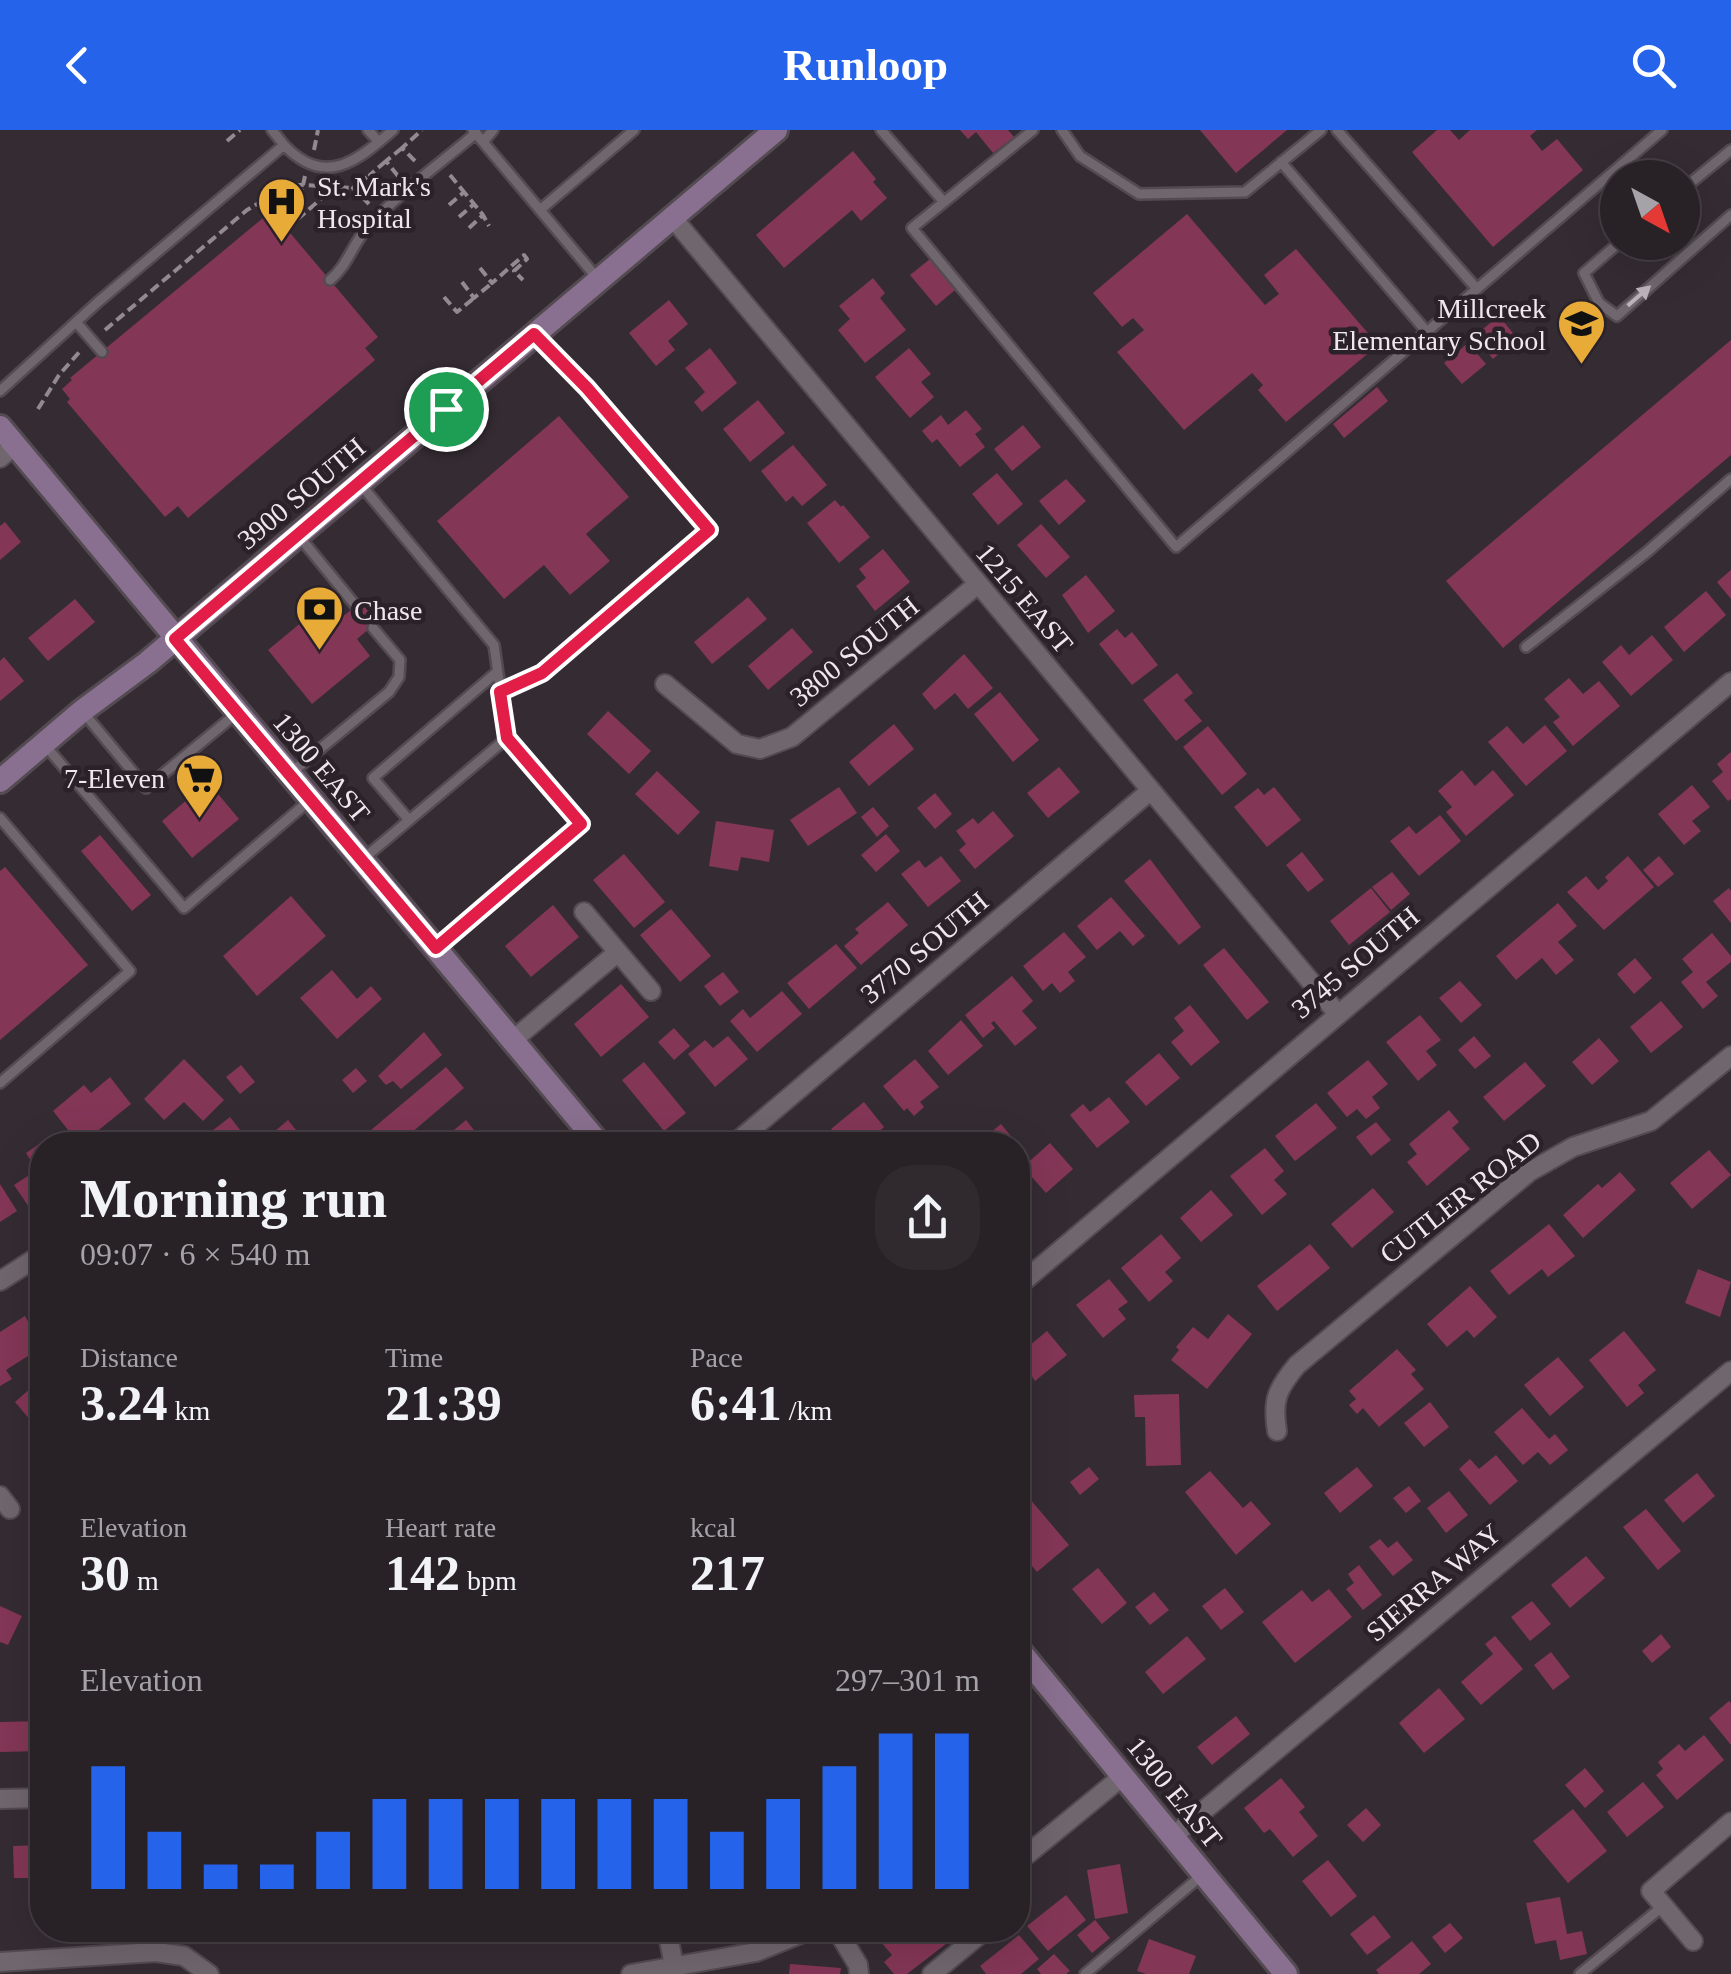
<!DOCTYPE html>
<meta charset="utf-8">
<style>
body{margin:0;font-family:"Times New Roman",serif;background:#30292e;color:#f1f3f6;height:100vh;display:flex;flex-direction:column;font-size:38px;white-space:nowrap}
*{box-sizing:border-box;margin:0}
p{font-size:32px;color:#a5a3a7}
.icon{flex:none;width:55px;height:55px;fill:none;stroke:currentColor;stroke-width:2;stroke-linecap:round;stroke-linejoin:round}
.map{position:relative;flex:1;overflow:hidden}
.drawer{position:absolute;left:30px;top:1002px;width:1000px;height:810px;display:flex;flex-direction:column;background:#282126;border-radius:40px;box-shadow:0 10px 40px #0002,0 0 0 2px #443e43}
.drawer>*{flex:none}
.needle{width:65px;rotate:140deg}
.fabs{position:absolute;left:1600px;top:30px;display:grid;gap:20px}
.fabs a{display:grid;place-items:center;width:100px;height:100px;border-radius:50%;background:#282126;box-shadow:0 10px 40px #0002,0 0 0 2px #443e43;font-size:50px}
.pin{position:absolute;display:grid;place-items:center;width:85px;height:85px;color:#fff;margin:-42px;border:5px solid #fff;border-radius:50%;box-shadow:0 2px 10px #0007}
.round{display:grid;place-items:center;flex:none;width:105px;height:105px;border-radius:40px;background:#30292e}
.headline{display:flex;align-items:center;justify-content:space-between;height:170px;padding:0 50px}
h1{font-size:55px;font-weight:600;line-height:75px}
.figures{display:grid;grid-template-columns:repeat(3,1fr);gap:15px;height:170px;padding:10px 50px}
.figures div{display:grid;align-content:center}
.figures b{font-size:50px;font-weight:600}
.figures small{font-size:28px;font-weight:400}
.figures p{font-size:28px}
.chart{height:280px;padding:20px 50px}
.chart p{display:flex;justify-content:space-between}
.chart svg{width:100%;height:180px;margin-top:10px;stroke:#2563eb;stroke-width:6}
header{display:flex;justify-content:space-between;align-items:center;height:130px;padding:0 50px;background:#2563eb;color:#fff;font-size:45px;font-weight:600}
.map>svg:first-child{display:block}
</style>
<header><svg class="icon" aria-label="back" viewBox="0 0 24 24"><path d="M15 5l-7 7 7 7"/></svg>Runloop<svg class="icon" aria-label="search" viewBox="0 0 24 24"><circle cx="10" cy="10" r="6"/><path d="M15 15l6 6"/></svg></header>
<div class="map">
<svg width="1731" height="1844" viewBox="0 0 1731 1844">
<rect width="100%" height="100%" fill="#352c33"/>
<!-- building -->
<path fill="#843657" d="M960 0H1008L1014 7 993 23 976 2 968 9Z
M1200 0H1287L1236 43Z
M1437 0H1450L1459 10 1470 0H1537L1530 6 1542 21 1557 9 1583 40 1493 117 1412 22Z
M853 21 876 49 873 52 887 68 861 91 852 80 784 138 756 105Z
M269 83 278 93 280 91 378 207 365 218 375 230 188 388 178 376 165 387 67 272 70 269 62 259 72 250 70 248Z
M1187 84 1265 175 1279 164 1264 145 1296 119 1378 215 1286 292 1258 260 1263 255 1252 243 1184 300 1117 222 1144 200 1133 188 1122 197 1093 163Z
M930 129 955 160 936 176 910 145Z
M873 148 885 163 880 168 906 200 865 233 838 200 850 189 839 176Z
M669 170 688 194 668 211 675 220 656 236 629 203Z
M1499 186 1517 208 1493 229 1474 206Z
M1731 210V325L1503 518 1446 451Z
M1468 213 1486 234 1462 254 1444 233Z
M710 218 737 253 702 282 694 272 705 262 685 238Z
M909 218 931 244 921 252 934 267 910 288 875 247Z
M1377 257 1388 271 1344 308 1333 294Z
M758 270 785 303 750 332 723 299Z
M966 280 982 299 975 304 985 317 960 337 937 309 932 313 922 301 941 285 948 295Z
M559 286 629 367 586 404 610 431 570 465 544 435 504 469 437 391Z
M1023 295 1041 317 1012 341 994 319Z
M793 315 827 355 802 376 793 366 786 372 761 341Z
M997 343 1023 374 998 395 972 364Z
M1066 349 1086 371 1059 395 1039 371Z
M835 370 841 377 843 375 870 407 839 433 807 393Z
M5 392 21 412 0 430V396Z
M1041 394 1070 427 1046 448 1017 415Z
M883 419 910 452 875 481 856 456 866 448 859 439Z
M1731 440V469L1717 452Z
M1086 445 1115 481 1088 503 1062 465Z
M1706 461 1726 485 1684 522 1664 497Z
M748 467 767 489 712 534 694 512Z
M75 469 95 492 48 531 28 508Z
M364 469 381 489 357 509 370 526 312 574 268 520 326 472 340 489Z
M792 498 813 522 768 560 748 536Z
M1117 499 1125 508 1132 502 1158 535 1132 555 1099 514Z
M1652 505 1673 530 1631 566 1602 532 1621 515 1629 525Z
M964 524 993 558 968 579 955 563 935 580 922 564Z
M4 527 24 551 0 571V531Z
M1177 543 1193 563 1184 570 1202 591 1176 611 1143 570Z
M1569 548 1583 564 1599 551 1620 576 1573 616 1553 592 1560 587 1544 569Z
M1000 562 1039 610 1013 632 974 584Z
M608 581 651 621 629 644 587 604Z
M894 594 914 619 869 656 849 632Z
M1545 595 1567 621 1526 656 1488 612 1507 596 1523 614Z
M1208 596 1247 644 1222 665 1183 617Z
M1731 622V669L1728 671 1712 651 1723 642 1717 634Z
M1059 637 1080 662 1048 688 1027 663Z
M1462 640 1475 656 1493 640 1514 665 1466 706 1446 682 1452 677 1438 661Z
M657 641 700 682 678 705 635 664Z
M208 652 239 689 192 728 162 691Z
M1692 655 1710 677 1692 691 1701 701 1684 715 1658 684Z
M839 657 857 683 808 716 790 690Z
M1274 657 1301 690 1267 717 1234 677 1258 658 1264 665Z
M935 663 952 684 935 699 917 678Z
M873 677 889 696 877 707 861 687Z
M993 681 1014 706 975 739 959 720 966 714 956 701 973 688 978 694Z
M1440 685 1461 711 1419 746 1390 711 1409 696 1416 704Z
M716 691 774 700 769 732 741 727 738 741 709 736Z
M886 704 900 721 876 742 861 725Z
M100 705 151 765 132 781 81 721Z
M1302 722 1324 750 1308 762 1286 735Z
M624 724 665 772 634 798 593 750Z
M941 726 961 751 928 777 901 744 919 730 925 738Z
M1628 726 1654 757 1604 800 1567 762 1586 746 1598 760 1608 751 1605 747Z
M1659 726 1674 744 1658 757 1643 740Z
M1150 729 1201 797 1179 815 1124 751Z
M5 737 88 835 0 910V741Z
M1392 742 1410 764 1391 780 1372 757Z
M1371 758 1390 782 1349 815 1330 791Z
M1729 758 1731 761V793L1713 771Z
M291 766 326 806 257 866 223 826Z
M1111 767 1145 806 1133 816 1120 801 1097 820 1077 796Z
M888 772 908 795 861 835 844 816 859 803 855 799Z
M1558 773 1577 796 1558 812 1574 830 1556 845 1542 828 1516 850 1496 826Z
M553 775 579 807 531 847 505 816Z
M671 779 711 826 680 852 640 805Z
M1064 802 1086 827 1068 842 1075 851 1060 863 1052 853 1043 861 1023 836Z
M1712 803 1731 826V832L1706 852 1718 866 1703 879 1681 852 1693 842 1682 829Z
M836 814 857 838 809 879 787 853Z
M1224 818 1269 872 1247 890 1203 835Z
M1635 828 1652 848 1634 864 1617 844Z
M332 840 357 869 371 856 382 869 337 909 300 868Z
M723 842 739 862 720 876 704 856Z
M1012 846 1033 871 1022 881 1037 898 1015 916 994 891 991 893 995 898 983 908 965 885Z
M1460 851 1482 875 1461 893 1439 868Z
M621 854 649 887 601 927 574 894Z
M782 861 802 884 757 922 730 891 743 879 750 888Z
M1661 871 1683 897 1651 923 1630 897Z
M1190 875 1220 912 1191 936 1171 912 1184 901 1174 888Z
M1420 885 1441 910 1426 921 1437 935 1418 951 1386 912Z
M961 890 983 916 948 945 928 921Z
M674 898 690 916 674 930 658 912Z
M424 902 442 925 401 959 393 951 386 955 378 946Z
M728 906 748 929 715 957 688 924 705 910 713 918Z
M1474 906 1491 926 1475 939 1458 920Z
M1599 908 1619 931 1592 955 1572 932Z
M1159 923 1180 948 1146 976 1125 952Z
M184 929 224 970 203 991 184 972 164 990 144 969Z
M915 929 939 957 920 972 924 977 914 986 907 978 904 981 883 956Z
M1368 930 1388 954 1372 967 1380 978 1366 989 1357 979 1347 987 1327 963Z
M644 932 686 983 664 1001 622 950Z
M1525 932 1546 956 1504 991 1483 967Z
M241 935 255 952 240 964 226 947Z
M446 937 464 958 397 1015H383L371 1000Z
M356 938 367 951 353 963 342 950Z
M110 947 131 974 80 1015 53 981 84 955 91 963Z
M1109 967 1130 992 1097 1018 1070 985 1083 974 1090 982Z
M864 972 884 997 865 1015H844L831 999Z
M1316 973 1337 998 1295 1031 1275 1006Z
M1449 980 1459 992 1452 998 1470 1019 1427 1056 1407 1032 1417 1024 1409 1014Z
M230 987 252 1015H208L203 1008Z
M288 990 304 1010 298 1015H273L267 1008Z
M466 990 486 1015H436Z
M1376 992 1391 1010 1371 1026 1356 1007Z
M1001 994 1018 1015H990L984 1008Z
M51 1006 57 1015H42V1068L29 1077 14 1055 37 1040 26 1023Z
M1050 1013 1073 1039 1046 1063 1023 1037Z
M1265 1018 1284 1041 1274 1050 1287 1064 1262 1085 1230 1046Z
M1709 1020 1731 1045 1692 1079 1670 1053Z
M1620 1042 1636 1060 1583 1108 1563 1085 1598 1054 1602 1058Z
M0 1054 17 1081 0 1092Z
M1373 1058 1394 1082 1352 1118 1331 1094Z
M1211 1060 1233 1085 1201 1112 1180 1088Z
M1018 1061 1029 1075 1018 1085Z
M1549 1094 1575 1126 1548 1147 1542 1139 1509 1165 1490 1141Z
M1161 1104 1181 1128 1165 1142 1173 1151 1149 1172 1121 1138Z
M1310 1114 1330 1138 1277 1181 1257 1156Z
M1698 1139 1731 1152 1720 1187 1685 1173Z
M1109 1149 1128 1172 1118 1179 1126 1189 1103 1208 1076 1175Z
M1470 1156 1497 1187 1474 1208 1467 1200 1447 1217 1427 1194Z
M1228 1184 1252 1204 1207 1259 1171 1230 1179 1220 1176 1217 1193 1197 1208 1209Z
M25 1186 42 1217 6 1240 12 1249 0 1256V1202Z
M1047 1201 1067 1225 1035 1251 1018 1225Z
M1624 1201 1656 1240 1638 1255 1644 1263 1627 1277 1589 1230Z
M1397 1219 1416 1240 1411 1244 1424 1259 1379 1297 1363 1278 1357 1284 1349 1275 1356 1269 1349 1261Z
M1558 1227 1584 1257 1550 1286 1524 1255Z
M41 1249 42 1251V1304L15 1272Z
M1179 1264 1181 1335 1146 1336 1145 1287H1135L1134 1265Z
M1430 1272 1449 1297 1424 1317 1404 1293Z
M1522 1278 1549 1309 1555 1304 1568 1320 1550 1335 1538 1322 1523 1335 1494 1302Z
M1496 1325 1518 1351 1490 1375 1459 1339 1470 1329 1479 1339Z
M1089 1337 1099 1349 1080 1365 1070 1352Z
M1357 1337 1373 1356 1340 1383 1324 1363Z
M1210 1341 1243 1378 1251 1371 1271 1394 1236 1425 1185 1362Z
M1697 1343 1715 1366 1683 1393 1664 1370Z
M1018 1355 1069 1415 1037 1442 1018 1419Z
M1409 1356 1421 1371 1406 1383 1393 1368Z
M1449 1361 1468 1385 1446 1403 1427 1378Z
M1646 1379 1681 1421 1658 1440 1623 1397Z
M1380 1409 1388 1418 1397 1411 1413 1430 1393 1446 1369 1417Z
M1586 1426 1605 1448 1570 1478 1551 1455Z
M1359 1435 1382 1465 1363 1480 1346 1459 1354 1453 1348 1444Z
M1098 1438 1127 1473 1102 1494 1072 1459Z
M1225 1458 1244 1482 1221 1500 1202 1476Z
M1329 1459 1352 1487 1295 1533 1262 1492 1302 1460 1312 1472Z
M42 1461V1485L32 1468Z
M1154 1462 1169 1480 1150 1495 1135 1477Z
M1532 1471 1551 1494 1530 1511 1511 1487Z
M0 1476 22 1486 8 1515 0 1512Z
M1661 1504 1671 1517 1652 1533 1642 1521Z
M1187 1506 1206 1529 1163 1564 1145 1542Z
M1495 1506 1523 1539 1481 1575 1461 1552 1493 1524 1485 1514Z
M1551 1522 1570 1547 1553 1560 1534 1535Z
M1439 1558 1465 1589 1424 1623 1399 1593Z
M1729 1571 1731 1573V1615L1709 1588Z
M1236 1586 1250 1604 1212 1635 1197 1617Z
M42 1591V1621L0 1622V1592Z
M1704 1605 1724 1630 1677 1670 1656 1645 1663 1639 1658 1632 1679 1614 1685 1621Z
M1018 1631 1027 1644 1018 1651Z
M1585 1638 1604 1661 1585 1678 1565 1655Z
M1281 1648 1305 1677 1299 1682 1318 1706 1293 1727 1270 1699 1264 1703 1244 1678Z
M1643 1652 1664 1677 1627 1707 1607 1682Z
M1366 1678 1381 1695 1363 1712 1347 1695Z
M1573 1679 1607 1721 1568 1753 1533 1711Z
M42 1715V1748H14L13 1716Z
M1328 1730 1357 1766 1331 1787 1302 1751Z
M1120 1734 1128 1783 1095 1789 1087 1740Z
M1066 1765 1086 1790 1048 1821 1027 1796Z
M1560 1767 1567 1804 1582 1801 1587 1824 1560 1830 1556 1810 1535 1814 1526 1773Z
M1374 1785 1391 1807 1367 1825 1350 1804Z
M1095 1790 1110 1808 1092 1823 1077 1805Z
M1450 1793 1463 1808 1445 1823 1432 1807Z
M576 1800H596L584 1810Z
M702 1800H743L729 1813 717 1801 710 1808Z
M879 1800H964L907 1844H894L884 1832 892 1825 874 1804Z
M1019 1805 1039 1829 1021 1844H986L980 1836Z
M1149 1809 1196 1826 1189 1844H1146L1137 1841Z
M1412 1811 1431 1834 1419 1844H1379L1376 1840Z
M1054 1824 1070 1841 1066 1844H1041L1037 1839Z
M790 1834 841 1838 840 1844H789Z"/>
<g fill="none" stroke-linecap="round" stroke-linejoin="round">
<defs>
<path id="service" d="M368 0 379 12
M473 0 597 148
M881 0 943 71
M1033 0 912 98 1176 417 1662 0
M1062 0 1080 26 1139 64 1245 62 1321 0
M1337 0 1477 159
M483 12 493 0
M284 15C325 58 357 31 393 0
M1281 32 1427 202
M1682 60 1731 20
M540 80 634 0
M1620 112 1584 143 1599 173 1617 186 1731 85
M330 150C348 135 352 115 367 98 398 63 440 34 476 3
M76 192 102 222
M0 261 98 172 284 15 272 0
M361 355 494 515 507 608 581 694 438 817
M298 405 356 476
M1526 517 1647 422 1731 349
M500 561 542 543 709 399 587 257 534 205
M83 582 146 658 237 583
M44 614 184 778 310 670
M291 643 389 562 399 547 400 530 373 498
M0 688 130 841 0 953
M409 690 373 648 497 542
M363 729 507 608
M1085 1844 1201 1746
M1580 1844 1663 1776"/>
<path id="minor" d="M672 87 1337 883
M0 328 15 315
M665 554 737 614 760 619 792 607 978 454
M584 782 651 861
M513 910 618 822
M733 1015 1150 661
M0 1151 42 1124
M1018 1156 1731 552
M1277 1301C1272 1270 1277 1259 1297 1235L1529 1042 1573 1017 1651 991 1731 926
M0 1366 10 1379
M0 1669 42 1668
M1172 1707 1731 1241
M1018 1729 1029 1723 1123 1646
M667 1800 674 1836
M837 1800 858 1835 859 1844
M1693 1811 1651 1761 1731 1692
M0 1832 156 1822 184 1826 209 1844
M631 1844 756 1822 810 1800
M932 1844 985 1800"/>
<path id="secondary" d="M0 297 600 1015
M0 651 82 581 148 532 776 0
M1018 1519 1286 1844"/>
</defs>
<!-- service casing -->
<use href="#service" stroke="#534b51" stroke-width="14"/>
<!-- minor casing -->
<use href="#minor" stroke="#534b51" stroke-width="22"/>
<!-- secondary casing -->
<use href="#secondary" stroke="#534b51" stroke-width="28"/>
<!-- path -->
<path stroke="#928a90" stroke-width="4" stroke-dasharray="10 5" stroke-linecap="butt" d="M227 11 240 0
M314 20 318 0
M415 31 402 18 422 0
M450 45 464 62
M305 46 303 55 353 58
M398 46 386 31 402 18
M383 59 370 45 386 31
M369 74 353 58 370 45
M449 75 464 62 474 74
M459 87 474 74 483 85
M288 96 290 92 303 55H291L269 67 290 92
M469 98 483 85 489 96
M286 99 336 56
M480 138 492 153 524 125 527 129 514 141 523 150
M462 152 474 168 492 153
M444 167 457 182 474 168
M105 200 247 80 269 67
M38 279 59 245 82 219"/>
<!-- service -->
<use href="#service" stroke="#70666d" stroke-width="9"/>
<!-- minor -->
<use href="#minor" stroke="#70666d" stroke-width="18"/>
<!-- secondary -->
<use href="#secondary" stroke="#8a7090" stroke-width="22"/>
</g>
<!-- one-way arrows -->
<defs><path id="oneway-solid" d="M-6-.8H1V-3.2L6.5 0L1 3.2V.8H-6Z" transform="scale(2.5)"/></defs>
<use fill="#bcb4b9" href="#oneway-solid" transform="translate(1639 166) rotate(-41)"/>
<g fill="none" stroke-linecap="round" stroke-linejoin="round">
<defs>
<path id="route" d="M534 204 587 258 709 400 542 543 500 562 507 608 581 694 436 818 175 509Z"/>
</defs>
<!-- route casing -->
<use href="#route" stroke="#fff" stroke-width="20"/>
<!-- route -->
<use href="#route" stroke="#e11d48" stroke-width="12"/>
</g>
<!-- icons -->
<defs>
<symbol id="hospital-pin" viewBox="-11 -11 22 30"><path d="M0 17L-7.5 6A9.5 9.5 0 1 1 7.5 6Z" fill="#e9ab38" stroke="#2b2229"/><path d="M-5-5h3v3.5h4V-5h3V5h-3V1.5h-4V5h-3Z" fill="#111"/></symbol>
<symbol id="school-pin" viewBox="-11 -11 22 30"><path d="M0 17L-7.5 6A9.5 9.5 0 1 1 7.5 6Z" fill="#e9ab38" stroke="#2b2229"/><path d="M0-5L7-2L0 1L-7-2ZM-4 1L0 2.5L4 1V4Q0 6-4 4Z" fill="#111"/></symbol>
<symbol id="bank-pin" viewBox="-11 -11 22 30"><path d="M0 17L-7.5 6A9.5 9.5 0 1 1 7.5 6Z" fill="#e9ab38" stroke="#2b2229"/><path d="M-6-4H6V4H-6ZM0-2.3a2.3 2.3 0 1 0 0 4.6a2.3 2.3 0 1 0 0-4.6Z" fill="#111"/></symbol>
<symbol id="supermarket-pin" viewBox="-11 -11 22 30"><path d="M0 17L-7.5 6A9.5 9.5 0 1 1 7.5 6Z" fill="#e9ab38" stroke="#2b2229"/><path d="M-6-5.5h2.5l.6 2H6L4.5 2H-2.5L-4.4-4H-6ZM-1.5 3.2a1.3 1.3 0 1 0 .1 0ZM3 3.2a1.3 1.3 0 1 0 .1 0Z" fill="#111"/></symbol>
</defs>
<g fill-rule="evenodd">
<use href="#hospital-pin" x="254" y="44" width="55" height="75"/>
<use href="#school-pin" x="1554" y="166" width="55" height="75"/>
<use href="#bank-pin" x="292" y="452" width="55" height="75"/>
<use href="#supermarket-pin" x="172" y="620" width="55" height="75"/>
</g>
<g text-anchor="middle" stroke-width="9" stroke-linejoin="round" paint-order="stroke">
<!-- poi labels -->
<g font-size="28" fill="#eee8ec" stroke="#2b2229" text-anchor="start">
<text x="317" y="66">St. Mark's<tspan x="317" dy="32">Hospital</tspan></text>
<text x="1546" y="188" text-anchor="end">Millcreek<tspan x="1546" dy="32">Elementary School</tspan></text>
<text x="354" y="490">Chase</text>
<text x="165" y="658" text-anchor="end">7-Eleven</text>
</g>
<!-- street labels -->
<g font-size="28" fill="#eee8ec" stroke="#2b2229">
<text transform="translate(301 363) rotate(-40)" y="10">3900 SOUTH</text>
<text transform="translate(1025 468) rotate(50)" y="10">1215 EAST</text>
<text transform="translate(854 521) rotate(-39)" y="10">3800 SOUTH</text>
<text transform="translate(322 637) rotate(50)" y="10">1300 EAST</text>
<text transform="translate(924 817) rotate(-40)" y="10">3770 SOUTH</text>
<text transform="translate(1355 832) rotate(-40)" y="10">3745 SOUTH</text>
<text transform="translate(1460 1067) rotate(-38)" y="10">CUTLER ROAD</text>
<text transform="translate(1433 1452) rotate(-40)" y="10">SIERRA WAY</text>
<text transform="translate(1175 1662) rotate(51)" y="10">1300 EAST</text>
</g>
</g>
</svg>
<div class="fabs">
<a><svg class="needle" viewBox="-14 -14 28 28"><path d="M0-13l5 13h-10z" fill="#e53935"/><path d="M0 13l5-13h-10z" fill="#a5a3a7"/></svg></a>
</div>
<div class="pin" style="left:446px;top:279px;background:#1e9e55"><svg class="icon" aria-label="arrive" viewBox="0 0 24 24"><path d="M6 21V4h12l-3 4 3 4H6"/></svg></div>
<section class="drawer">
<div class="headline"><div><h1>Morning run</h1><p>09:07 · 6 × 540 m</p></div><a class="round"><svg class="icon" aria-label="share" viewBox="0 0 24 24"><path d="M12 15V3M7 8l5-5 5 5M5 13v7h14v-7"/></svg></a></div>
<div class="figures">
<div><p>Distance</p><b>3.24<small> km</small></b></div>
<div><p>Time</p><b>21:39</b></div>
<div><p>Pace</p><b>6:41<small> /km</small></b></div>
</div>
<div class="figures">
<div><p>Elevation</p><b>30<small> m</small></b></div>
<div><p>Heart rate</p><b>142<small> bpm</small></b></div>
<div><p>kcal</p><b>217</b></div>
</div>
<div class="chart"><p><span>Elevation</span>297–301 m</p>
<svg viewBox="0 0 160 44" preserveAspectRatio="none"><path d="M5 44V14M15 44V30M25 44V38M35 44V38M45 44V30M55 44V22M65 44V22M75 44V22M85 44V22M95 44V22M105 44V22M115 44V30M125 44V22M135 44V14M145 44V6M155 44V6"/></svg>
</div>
</section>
</div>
